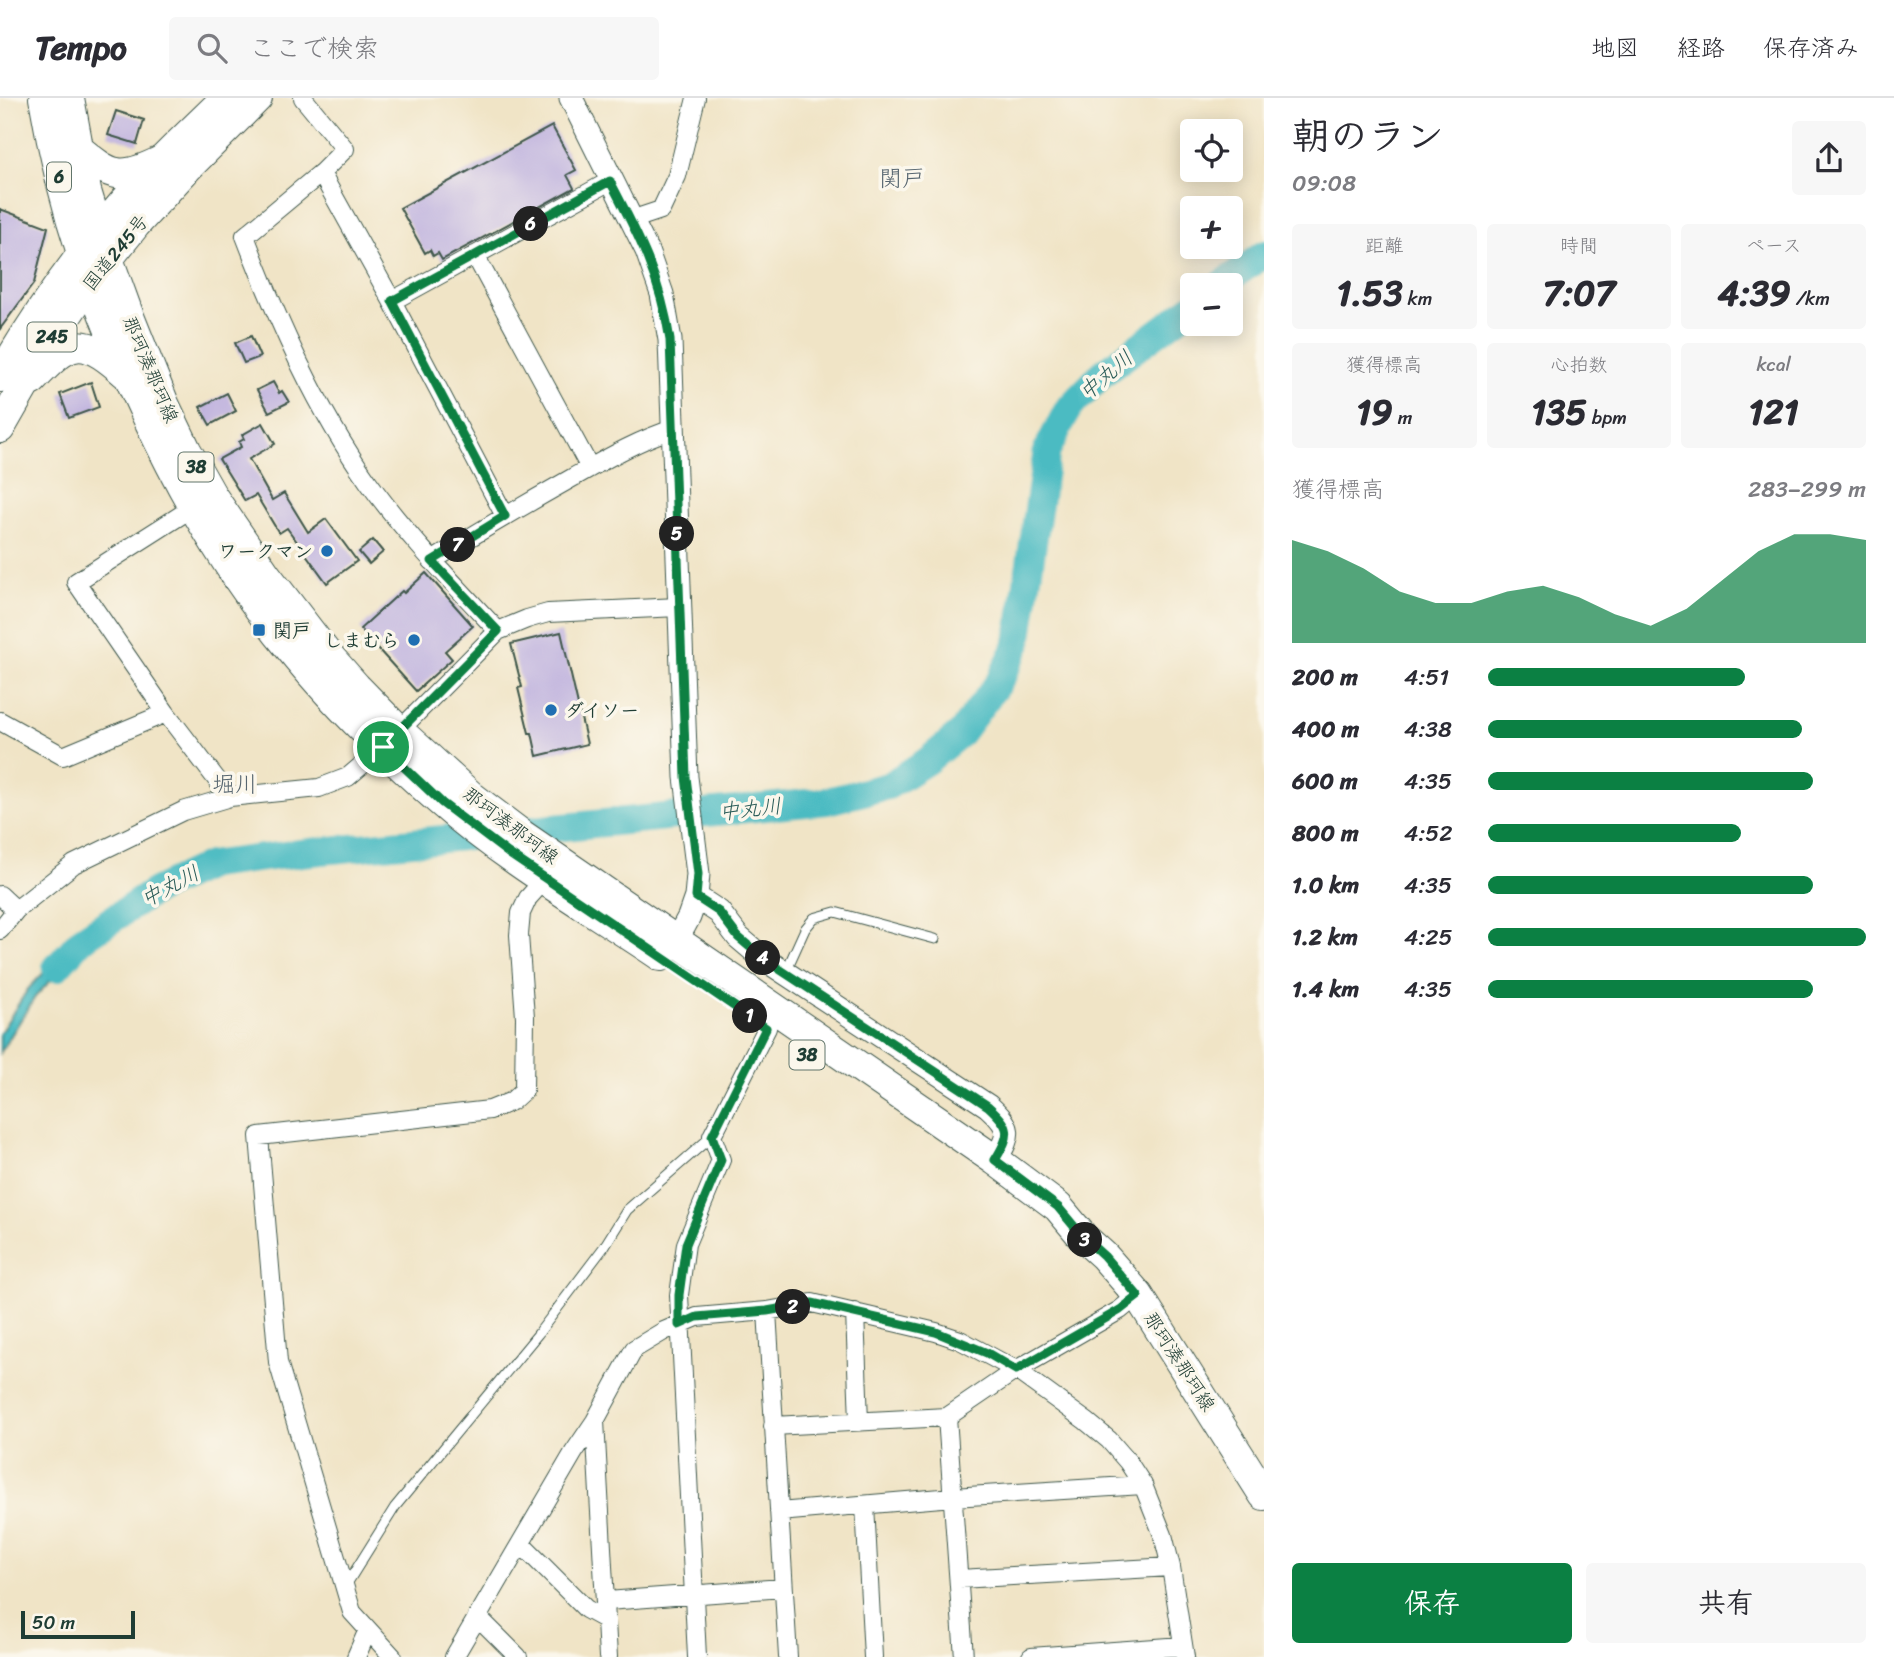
<!DOCTYPE html>
<html lang="ja">
<meta charset="utf-8">
<style>
body{margin:0;font-family:Sriracha,"Klee One",sans-serif;background:#f7f7f7;color:#2b2b33;height:100vh;display:flex;flex-direction:column;font-size:26px;white-space:nowrap}
*{box-sizing:border-box;margin:0}
p{font-size:23px;color:#7c7c81}
.icon{flex:none;width:38px;height:38px;fill:none;stroke:currentColor;stroke-width:2;stroke-linecap:round;stroke-linejoin:round}
.map{position:relative;flex:1;overflow:hidden}
.panel{display:flex;flex-direction:column;background:#fff;width:630px}
.panel>*{flex:none}
.fabs{position:absolute;left:1180px;top:21px;display:grid;gap:14px}
.fabs a{display:grid;place-items:center;width:63px;height:63px;border-radius:7px;background:#fff;box-shadow:0 4px 18px #0003;font-size:35px}
.scale{position:absolute;left:21px;bottom:18px;width:114px;box-sizing:border-box;padding-left:7px;border:4px solid #1f3d34;border-top:0;font-size:19px;line-height:24px;white-space:nowrap;color:#1f3d34;-webkit-text-stroke:5px #fbf7ec;paint-order:stroke}
.pin{position:absolute;display:grid;place-items:center;width:60px;height:60px;color:#fff;margin:-30px;border:4px solid #fff;border-radius:50%;box-shadow:0 2px 7px #0007}
.km{position:absolute;width:35px;height:35px;margin:-18px;border-radius:50%;background:#222;color:#fff;font-size:19px;line-height:35px;text-align:center}
.round{display:grid;place-items:center;flex:none;width:74px;height:74px;border-radius:7px;background:#f7f7f7}
.headline{display:flex;align-items:center;justify-content:space-between;height:119px;padding:0 28px}
h1{font-size:38px;font-weight:700;line-height:52px}
.figures{display:grid;grid-template-columns:repeat(3,1fr);gap:10px;height:119px;padding:7px 28px}
.figures div{display:grid;align-content:center;border-radius:7px;background:#f7f7f7;text-align:center}
.figures b{font-size:35px;font-weight:700}
.figures small{font-size:19px;font-weight:400}
.figures p{font-size:19px}
.chart{height:196px;padding:14px 28px}
.chart p{display:flex;justify-content:space-between}
.chart svg{width:100%;height:126px;margin-top:7px;fill:#0b8043;opacity:.7}
.action{display:flex;gap:14px;margin-top:auto;padding:14px 28px}
.action a{flex:1;height:80px;border-radius:7px;background:#0b8043;color:#fff;font-size:28px;font-weight:700;line-height:80px;text-align:center}
.action a+a{background:#f7f7f7;color:#2b2b33}
ul{padding:0 28px;list-style:none;font-size:23px}
li{display:grid;grid-template-columns:112px 84px 1fr;align-items:center;height:52px}
li i{height:18px;border-radius:9px;background:#0b8043}
header{display:flex;align-items:center;gap:42px;box-sizing:border-box;height:98px;padding:0 35px;background:#fff;border-bottom:2px solid #e1e1e2}
header strong{font-size:33px}
nav{display:flex;gap:38px;margin-inline-start:auto;font-size:24px}
.search{width:490px;height:63px;background:#f7f7f7;display:flex;align-items:center;gap:18px;box-sizing:border-box;padding:0 24px;border-radius:7px;color:#7c7c81;font-size:26px}
main{display:flex;flex:1;min-height:0}
.map>svg:first-child{display:block}
</style>
<header>
<strong>Tempo</strong>
<div class="search"><svg class="icon" aria-label="search" viewBox="0 0 24 24"><circle cx="10" cy="10" r="6"/><path d="M15 15l6 6"/></svg>ここで検索</div>
<nav><a>地図</a><a>経路</a><a>保存済み</a></nav>
</header>
<main>
<div class="map">
<svg width="1264" height="1559" viewBox="0 0 1264 1559">
<rect width="100%" height="100%" fill="#fbf7ec"/>
<filter id="ink" filterUnits="userSpaceOnUse"><feTurbulence type="fractalNoise" baseFrequency=".0143" numOctaves="2"/><feDisplacementMap in="SourceGraphic" scale="14" xChannelSelector="R" yChannelSelector="G"/><feConvolveMatrix kernelMatrix="1 2 1 2 8 2 1 2 1" color-interpolation-filters="sRGB"/></filter>
<filter id="wash" filterUnits="userSpaceOnUse"><feTurbulence type="fractalNoise" baseFrequency=".00686" numOctaves="4" result="noise"/><feDisplacementMap in="SourceGraphic" scale="28" xChannelSelector="R" yChannelSelector="G"/><feGaussianBlur stdDeviation="1.57" result="paint"/><feColorMatrix in="noise" values="0 0 0 0 0 0 0 0 0 0 0 0 0 0 0 0 0 1.4 0 .05"/><feComposite in="paint" operator="in"/></filter>
<g filter="url(#wash)">
<rect width="100%" height="100%" fill="#f0e4c6"/>
<!-- water -->
<path fill="#4cbbc2" stroke="#367c7b" stroke-width="2" d="M79 838 85 846 35 899 0 955V935L28 891Z"/>
<g fill="none" stroke-linecap="round" stroke-linejoin="round">
<!-- river -->
<path stroke="#4cbbc2" stroke-width="28" d="M1221 187 1264 156
M56 870 81 842 155 793 210 767 301 755 827 703 888 688 927 663 961 635 1001 581 1018 545 1047 352 1068 311 1103 275 1192 209"/>
</g>
<g id="blocks">
<!-- building -->
<path fill="#c0b3de" d="M116 13 144 22 137 46 108 37Z
M552 28 576 72 567 77 574 90 442 162 438 155 433 158 430 152 425 155 400 110Z
M0 111 48 129 34 185 0 231Z
M251 238 260 259 244 265 235 245Z
M91 284 99 309 69 320 60 296Z
M273 284 279 295 282 293 289 304 269 314 257 292Z
M227 295 236 313 210 327 200 309Z
M263 325 275 346 249 361 272 402 284 395 308 434 326 421 357 463 327 485 287 430 279 435 256 397 245 403 219 361 241 349 239 344 244 341 242 337Z
M373 442 383 454 369 466 359 454Z
M426 475 473 528 445 553 452 561 416 593 360 531 402 493 404 495Z
M561 534 587 646 537 658 532 635H529L518 590 522 589 511 546Z"/>
</g>
</g>
<g filter="url(#ink)">
<use href="#blocks" fill-opacity="0" stroke="#3e564a" stroke-width="2"/>
<g fill="none" stroke-linecap="round" stroke-linejoin="round">
<defs>
<path id="service" d="M786 873 805 831 814 820 835 814 935 841
M345 1489 395 1409 538 1236 604 1149 627 1112 712 1038"/>
<path id="minor" d="M303 0 345 51 321 75 245 138C278 224 316 310 369 385 407 438 453 485 498 533
M321 75 392 203 505 418
M631 122 661 112 677 78 696 0
M475 157 590 370
M392 203 610 83
M192 410 76 484 166 615 230 699
M432 463C478 434 524 407 572 380 604 362 638 342 673 331
M0 623 63 658 166 615
M0 797 16 812
M0 832 16 812 74 766 183 713 230 699 319 690 348 679 383 649 498 533 527 521 548 515 679 509
M767 1213 788 1559
M855 1214 859 1324
M947 1319 964 1559
M595 1323 608 1559
M773 1328 947 1319 1016 1272 1120 1212 1138 1197
M865 1407 873 1559
M779 1414 953 1399 1143 1387
M521 1446 586 1511 606 1522
M959 1481 1171 1469
M607 1503 783 1490
M477 1518 518 1559
M356 1559 367 1534
M393 1559 352 1514 278 1264 259 1038 490 1012 512 1003 524 992 525 919 519 837 521 815 528 800 546 780
M454 1559 574 1354 595 1323 634 1251 664 1233 697 1219 767 1213 812 1205 936 1234 960 1242 1016 1272 1086 1323 1109 1342 1128 1364 1143 1387 1163 1437 1171 1469 1185 1559
M697 1559 679 1197 686 1146 721 1062 712 1038 767 930
M1031 1559 1183 1548"/>
<path id="tertiary" d="M571 0 647 153 662 196 670 242 686 679 698 776 696 799 689 819 676 843
M696 799 719 814 738 839 764 861 988 1008C1011 1029 1012 1035 995 1062"/>
<path id="primary" d="M44 0C63 114 98 213 147 318 187 404 236 486 297 559 340 611 390 659 440 703 507 762 587 808 661 858
M69 0 86 93 99 136 128 216 164 306 186 352 212 398 266 477 326 555 356 589 399 633 472 699 522 737 995 1062 1058 1109 1083 1139 1104 1158 1138 1197 1264 1397
M77 50C112 80 121 83 163 62
M32 282C70 241 82 236 125 275"/>
<path id="trunk" d="M0 279C41 209 88 144 142 84 169 54 198 28 226 0
M0 330 54 236 90 183 135 127 188 69 257 0"/>
</defs>
<!-- service casing -->
<use href="#service" stroke="#3e564a" stroke-width="11"/>
<!-- minor casing -->
<use href="#minor" stroke="#3e564a" stroke-width="20"/>
<!-- tertiary casing -->
<use href="#tertiary" stroke="#3e564a" stroke-width="25"/>
<!-- primary casing -->
<use href="#primary" stroke="#3e564a" stroke-width="32"/>
<!-- trunk casing -->
<use href="#trunk" stroke="#3e564a" stroke-width="32"/>
<!-- service -->
<use href="#service" stroke="#fff" stroke-width="9"/>
<!-- minor -->
<use href="#minor" stroke="#fff" stroke-width="18"/>
<!-- tertiary -->
<use href="#tertiary" stroke="#fff" stroke-width="23"/>
<!-- primary -->
<use href="#primary" stroke="#fff" stroke-width="30"/>
<!-- trunk -->
<use href="#trunk" stroke="#fff" stroke-width="30"/>
</g>
</g>
<g fill="none" stroke-linecap="round" stroke-linejoin="round" filter="url(#ink)">
<defs>
<path id="route" d="M610 83C638 136 661 181 670 242L686 679 698 776 696 799 719 814 738 839 764 861 988 1008C1011 1029 1012 1035 995 1062L1058 1109 1083 1139 1104 1158 1138 1198 1120 1212 1016 1272 987 1255 936 1234 812 1205 767 1213 697 1219 679 1227V1197L686 1146 721 1062 712 1038 766 930 508 755 442 705 383 649 498 533 432 463 505 418 392 203Z"/>
</defs>
<!-- route casing -->
<use href="#route" stroke="#fff" stroke-width="14"/>
<!-- route -->
<use href="#route" stroke="#0b8043" stroke-width="9"/>
</g>
<!-- markers -->
<g fill="#1f6fb2" stroke="#fbf7ec" stroke-width="2.5">
<circle cx="327" cy="453" r="7"/>
<rect x="252" y="525" width="14" height="14" rx="3.5"/>
<circle cx="414" cy="542" r="7"/>
<circle cx="551" cy="612" r="7"/>
</g>
<g text-anchor="middle" stroke-width="7" stroke-linejoin="round" paint-order="stroke">
<!-- shield labels -->
<g fill="#fbf7ec" stroke="#61756b" stroke-width="2">
<rect x="47" y="64.5" width="24" height="29" rx="5"/>
<rect x="27.5" y="224.5" width="49" height="29" rx="5"/>
<rect x="178.5" y="354.5" width="35" height="29" rx="5"/>
<rect x="789.5" y="942.5" width="35" height="29" rx="5"/>
</g>
<g font-size="18" font-weight="bold" fill="#1f3d34">
<text x="59" y="85">6</text>
<text x="52" y="245">245</text>
<text x="196" y="375">38</text>
<text x="807" y="963">38</text>
</g>
<!-- street labels -->
<g font-size="19" fill="#1f3d34" stroke="#fbf7ec">
<text transform="translate(115 154) rotate(-51)" y="7">国道245号</text>
<text transform="translate(151 271) rotate(67)" y="7">那珂湊那珂線</text>
<text transform="translate(511 727) rotate(37)" y="7">那珂湊那珂線</text>
<text transform="translate(1180 1263) rotate(57)" y="7">那珂湊那珂線</text>
</g>
<!-- poi labels -->
<g font-size="19" font-weight="bold" fill="#1f3d34" stroke="#fbf7ec" text-anchor="end">
<text x="313" y="460">ワークマン</text>
<text x="273" y="539" text-anchor="start">関戸</text>
<text x="400" y="549">しまむら</text>
<text x="565" y="619" text-anchor="start">ダイソー</text>
</g>
<!-- water labels -->
<g font-size="21" font-style="italic" fill="#2a5c58" stroke="#fbf7ec">
<text transform="translate(1106 277) rotate(-41)" y="7">中丸川</text>
<text transform="translate(750 711) rotate(-6)" y="7">中丸川</text>
<text transform="translate(170 788) rotate(-28)" y="7">中丸川</text>
</g>
<!-- quarter labels -->
<g font-size="23" fill="#576670" stroke="#fbf7ec">
<text x="902" y="88">関戸</text>
<text x="235" y="694">堀川</text>
</g>
</g>
</svg>
<div class="fabs">
<a><svg class="icon" aria-label="locate" viewBox="0 0 24 24"><circle cx="12" cy="12" r="6"/><path d="M12 2v4M12 18v4M2 12h4M18 12h4"/></svg></a>
<a>+</a>
<a>−</a>
</div>
<div class="scale">50 m</div>
<div class="pin" style="left:383px;top:649px;background:#1e9e55"><svg class="icon" aria-label="arrive" viewBox="0 0 24 24"><path d="M6 21V4h12l-3 4 3 4H6"/></svg></div>
<b class="km" style="left:750px;top:918px">1</b>
<b class="km" style="left:793px;top:1209px">2</b>
<b class="km" style="left:1085px;top:1142px">3</b>
<b class="km" style="left:763px;top:860px">4</b>
<b class="km" style="left:677px;top:436px">5</b>
<b class="km" style="left:531px;top:126px">6</b>
<b class="km" style="left:458px;top:447px">7</b>
</div>
<section class="panel">
<div class="headline"><div><h1>朝のラン</h1><p>09:08</p></div><a class="round"><svg class="icon" aria-label="share" viewBox="0 0 24 24"><path d="M12 15V3M7 8l5-5 5 5M5 13v7h14v-7"/></svg></a></div>
<div class="figures">
<div><p>距離</p><b>1.53<small> km</small></b></div>
<div><p>時間</p><b>7:07</b></div>
<div><p>ペース</p><b>4:39<small> /km</small></b></div>
</div>
<div class="figures">
<div><p>獲得標高</p><b>19<small> m</small></b></div>
<div><p>心拍数</p><b>135<small> bpm</small></b></div>
<div><p>kcal</p><b>121</b></div>
</div>
<div class="chart"><p><span>獲得標高</span>283–299 m</p>
<svg viewBox="0 0 160 44" preserveAspectRatio="none"><path d="M0 44V8L10 12L20 18L30 26L40 30L50 30L60 26L70 24L80 28L90 34L100 38L110 32L120 22L130 12L140 6L150 6L160 8V44z"/></svg>
</div>
<ul>
<li><b>200 m</b>4:51<i style="width:68%"></i></li>
<li><b>400 m</b>4:38<i style="width:83%"></i></li>
<li><b>600 m</b>4:35<i style="width:86%"></i></li>
<li><b>800 m</b>4:52<i style="width:67%"></i></li>
<li><b>1.0 km</b>4:35<i style="width:86%"></i></li>
<li><b>1.2 km</b>4:25<i style="width:100%"></i></li>
<li><b>1.4 km</b>4:35<i style="width:86%"></i></li>
</ul>
<div class="action"><a>保存</a><a>共有</a></div>
</section>
</main>
